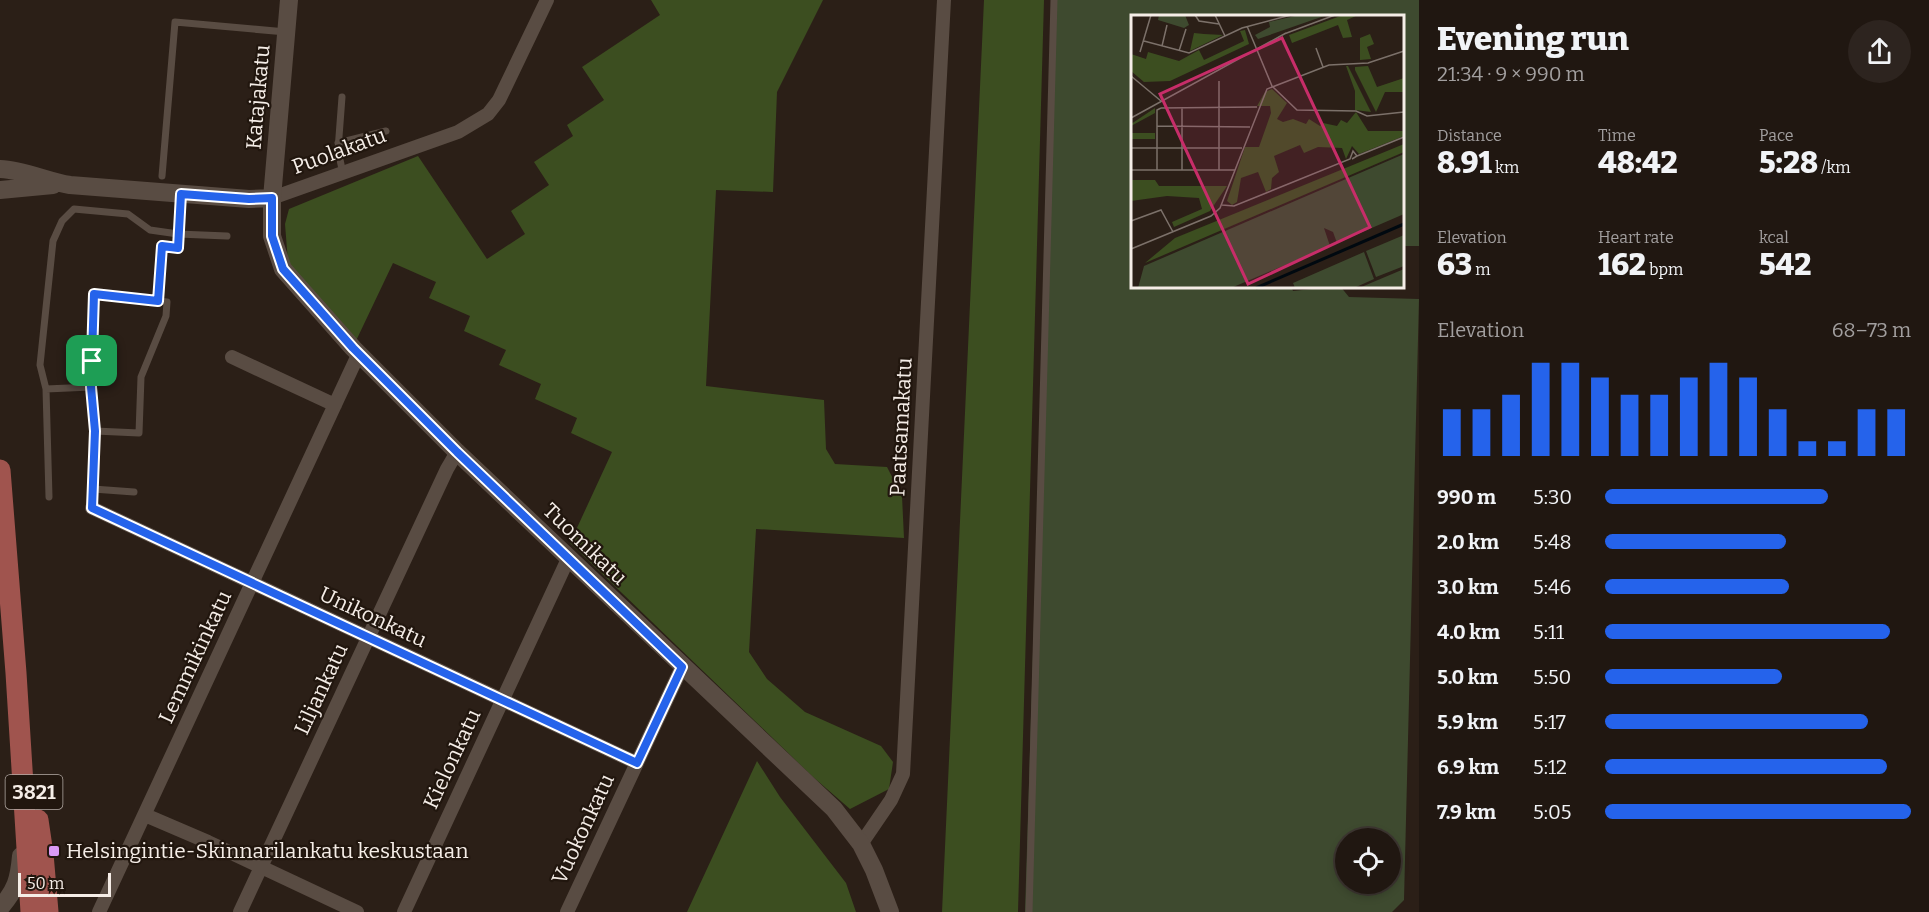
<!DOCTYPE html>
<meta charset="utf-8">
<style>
body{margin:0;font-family:Bitter,serif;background:#2d241f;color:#f1f3f6;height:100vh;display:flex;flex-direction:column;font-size:22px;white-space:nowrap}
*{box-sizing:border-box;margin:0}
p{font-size:20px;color:#a29f9f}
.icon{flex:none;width:33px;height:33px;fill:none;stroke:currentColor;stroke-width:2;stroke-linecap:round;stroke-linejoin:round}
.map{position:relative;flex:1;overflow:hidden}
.side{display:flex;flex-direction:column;background:#201711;width:510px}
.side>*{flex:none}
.tools{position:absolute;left:1335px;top:828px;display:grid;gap:12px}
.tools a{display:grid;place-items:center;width:66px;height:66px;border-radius:50%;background:#201711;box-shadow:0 3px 9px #0003,0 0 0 2px #3d3631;font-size:30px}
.scale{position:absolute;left:18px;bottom:15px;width:93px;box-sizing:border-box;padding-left:6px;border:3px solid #f5ede7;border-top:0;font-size:16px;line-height:21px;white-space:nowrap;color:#f5ede7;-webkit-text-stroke:4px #21160e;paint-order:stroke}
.pin{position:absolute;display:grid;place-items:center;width:51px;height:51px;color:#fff;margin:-26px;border-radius:12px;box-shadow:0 3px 9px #0006}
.round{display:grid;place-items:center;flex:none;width:63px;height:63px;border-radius:32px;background:#2d241f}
.summary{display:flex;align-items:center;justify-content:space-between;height:102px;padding:0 18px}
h1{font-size:33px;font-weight:800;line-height:45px}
.figures{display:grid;grid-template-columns:repeat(3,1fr);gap:9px;height:102px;padding:6px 18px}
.figures div{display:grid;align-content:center}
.figures b{font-size:30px;font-weight:800}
.figures small{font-size:16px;font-weight:400}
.figures p{font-size:16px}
.chart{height:168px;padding:12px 18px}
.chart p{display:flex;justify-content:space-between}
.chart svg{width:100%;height:108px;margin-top:6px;stroke:#2563eb;stroke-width:6}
ul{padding:0 18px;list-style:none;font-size:20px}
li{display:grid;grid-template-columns:96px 72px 1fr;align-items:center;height:45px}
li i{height:15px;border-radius:8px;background:#2563eb}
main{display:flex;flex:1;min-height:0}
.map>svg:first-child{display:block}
</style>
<main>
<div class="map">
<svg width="1419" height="912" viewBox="0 0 1419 912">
<rect width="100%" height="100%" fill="#2b1f17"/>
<!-- green -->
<path fill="#3e4a2f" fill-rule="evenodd" d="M1053 0H1419V246H1403L1402 16H1132V286H1291L1293 291 1340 286 1349 297 1419 299 1404 900 1392 912H1025ZM1346 838H1390V884H1346Z"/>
<!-- forest -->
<path fill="#3c4e20" d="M651 0H823L777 92 773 192 716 190 706 386 824 400 826 449 835 464 887 467 902 496 904 538 756 529 749 652 767 679 805 712 881 746 893 762 889 789 850 809 812 776 570 543 612 452 571 433 577 418 535 399 541 384 499 365 506 350 464 331 470 316 429 298 436 282 393 263 354 345 288 262 285 224 289 209 418 156 487 259 525 234 511 211 549 185 534 162 573 136 567 125 604 100 582 67 660 15Z
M984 0H1044L1018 912H942Z
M757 761 780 797 846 883 856 912H687Z"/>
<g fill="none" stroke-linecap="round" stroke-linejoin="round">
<!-- lane -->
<path stroke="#594c43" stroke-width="7" d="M342 97 338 150 343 174
M338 143 386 131
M162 176 175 22 286 32
M158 301 162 246 178 247 180 196
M91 387 94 294 167 302 166 316 141 377 139 433 95 431
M46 389 91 387 95 431 92 508
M93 489 134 492
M49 497 46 389 40 365 53 241 62 221 74 209 128 214 150 230 178 234 227 236
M1029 912 1054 0"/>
<!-- street -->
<path stroke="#594c43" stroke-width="14" d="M272 198 458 132 488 114 499 100 547 0
M232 357 335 405
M92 508 637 763
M145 815 208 842 357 912
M861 844 891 800 903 774 944 0
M99 912 359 353
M240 912 447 469 457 452
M404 912 568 559
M567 912 682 667"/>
<!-- secondary -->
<path stroke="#594c43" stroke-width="18" d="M289 0 272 198V236L283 269 353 348 457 452 834 809 861 844 874 870 890 912
M0 169C24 170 46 181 70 185L249 199 272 198
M0 190 53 185
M0 908C16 890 19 879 21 856"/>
<!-- primary -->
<path stroke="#a0544e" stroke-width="21" d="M0 470 16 673 31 912
M38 820 43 854 48 912"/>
</g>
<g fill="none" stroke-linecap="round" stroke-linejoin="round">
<defs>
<path id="route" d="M181 194 249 199 272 198V236L283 269 353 348 457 452 682 667 637 763 92 508 95 431 91 387 94 294 158 301 162 246 178 248Z"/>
</defs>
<!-- route casing -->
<use href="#route" stroke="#fff" stroke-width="12"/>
<!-- route -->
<use href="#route" stroke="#2563eb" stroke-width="8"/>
</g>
<!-- markers -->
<rect fill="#da9af6" stroke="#21160e" stroke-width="2" x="48" y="845" width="12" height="12" rx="3"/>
<g text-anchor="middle" stroke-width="4.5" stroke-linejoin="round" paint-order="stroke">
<!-- shield labels -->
<rect fill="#21160e" stroke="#b5aca6" stroke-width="1.5" x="5.5" y="775" width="57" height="34" rx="4.5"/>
<g font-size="20" font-weight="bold" fill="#f5ede7">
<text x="34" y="799">3821</text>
</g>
<!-- street labels -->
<g font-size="21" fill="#f5ede7" stroke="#21160e">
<text transform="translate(258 97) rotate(-85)" y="7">Katajakatu</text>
<text transform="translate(339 151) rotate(-20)" y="7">Puolakatu</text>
<text transform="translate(901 427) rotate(-87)" y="7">Paatsamakatu</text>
<text transform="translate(585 544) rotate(44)" y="7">Tuomikatu</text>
<text transform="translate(373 617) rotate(25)" y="7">Unikonkatu</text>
<text transform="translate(195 657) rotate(-65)" y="7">Lemmikinkatu</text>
<text transform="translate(321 689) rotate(-65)" y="7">Liljankatu</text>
<text transform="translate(452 759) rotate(-65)" y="7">Kielonkatu</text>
<text transform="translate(583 829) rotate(-65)" y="7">Vuokonkatu</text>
</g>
<!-- poi labels -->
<g font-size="21" fill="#f5ede7" stroke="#21160e" text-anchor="start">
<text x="66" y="858">Helsingintie-Skinnarilankatu keskustaan</text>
</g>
</g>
<!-- overview -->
<g transform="translate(1131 15)">
<rect width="273" height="273" fill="#2b1f17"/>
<path d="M28 0H54L58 10 53 13 27 5ZM168 0H196L127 24 124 20 139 12 138 7ZM273 139V199L206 228 202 217 193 213 199 231 100 273H7L13 251ZM273 220V251L245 262 235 236ZM233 237 243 264 223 273H164L162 268ZM273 254V272L228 273Z" fill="#3e4a2f"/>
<path d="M212 0H227L216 5 221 22 212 23 207 10 161 28 158 20ZM114 15 118 29 39 66 13 67 0 56V39L15 44 17 37 48 46 68 35 73 45 113 26 109 16ZM63 18 73 19 92 20 59 36ZM239 19 243 29 236 32 240 44 229 45V23ZM215 51H217L240 97 224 95V76ZM237 51 246 72 273 63V77H254L245 97 224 55V52ZM141 74 156 88 146 104 152 107 162 104 175 109 178 104 189 111 192 108 206 111 210 105 216 108 225 97 237 116H273V121L228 139 221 131 215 144 211 133 187 132 173 138 169 130 143 141 148 157 141 163 140 174 135 177 127 157 110 163 106 187 101 190 96 186 114 132H128L140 98 139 91H126L134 77ZM24 93V98L0 111V118H24V124H0V109ZM273 129V137L14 248 44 223ZM0 165H24L28 171H96L79 196 43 212 41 207 71 194 68 183 36 181 0 186Z" fill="#3c4e20"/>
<path fill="none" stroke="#000910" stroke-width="3" d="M125 273 273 209"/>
<path fill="none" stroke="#7c716a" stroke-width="1.5" d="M64 0 68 6 88 9M84 0 94 21M116 11 141 71 166 95 225 96 236 101 273 97M153 19 204 0M13 26 58 38 111 13 160 0M31 31 36 10M185 33 192 52M48 36 55 14M9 37 20 0M0 61 30 86M30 93 126 92M51 93V155M0 103 155 18M26 111 119 112M0 133H111M226 141 273 122M0 155H104M26 155V95L30 93M88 155V66M91 190 103 191 219 144 222 136 226 141 221 144M0 206 30 195 42 217M0 234 80 201 89 193 136 74 198 50 237 48 273 36"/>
<path fill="#c72d69" fill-opacity="0.15" stroke="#c72d69" stroke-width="3" d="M151 23 239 212 117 269 29 79Z"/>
<rect width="273" height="273" fill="none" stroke="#f5ede7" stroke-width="3"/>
</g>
</svg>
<div class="tools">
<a><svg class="icon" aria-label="locate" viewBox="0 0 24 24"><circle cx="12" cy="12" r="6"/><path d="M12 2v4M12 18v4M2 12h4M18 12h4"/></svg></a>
</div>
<div class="scale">50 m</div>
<div class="pin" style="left:92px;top:361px;background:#1e9e55"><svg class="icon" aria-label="arrive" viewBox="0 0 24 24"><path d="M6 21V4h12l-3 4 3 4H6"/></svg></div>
</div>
<section class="side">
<div class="summary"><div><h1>Evening run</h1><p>21:34 · 9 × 990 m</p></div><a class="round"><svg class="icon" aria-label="share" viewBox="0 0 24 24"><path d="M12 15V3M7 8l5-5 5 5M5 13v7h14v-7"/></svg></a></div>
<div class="figures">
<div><p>Distance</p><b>8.91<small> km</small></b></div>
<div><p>Time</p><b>48:42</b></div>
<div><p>Pace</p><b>5:28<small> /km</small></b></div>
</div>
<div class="figures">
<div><p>Elevation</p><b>63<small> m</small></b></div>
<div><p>Heart rate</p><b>162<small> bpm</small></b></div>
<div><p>kcal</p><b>542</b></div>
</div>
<div class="chart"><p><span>Elevation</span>68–73 m</p>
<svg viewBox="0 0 160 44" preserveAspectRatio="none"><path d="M5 44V25M15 44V25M25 44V19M35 44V6M45 44V6M55 44V12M65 44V19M75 44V19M85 44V12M95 44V6M105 44V12M115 44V25M125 44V38M135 44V38M145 44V25M155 44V25"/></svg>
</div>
<ul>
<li><b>990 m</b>5:30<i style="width:73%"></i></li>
<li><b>2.0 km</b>5:48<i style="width:59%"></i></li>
<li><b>3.0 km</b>5:46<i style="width:60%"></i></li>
<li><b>4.0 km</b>5:11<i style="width:93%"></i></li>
<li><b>5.0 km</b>5:50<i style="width:58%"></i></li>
<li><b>5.9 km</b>5:17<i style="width:86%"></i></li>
<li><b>6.9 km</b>5:12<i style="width:92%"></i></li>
<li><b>7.9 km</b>5:05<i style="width:100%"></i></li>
</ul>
</section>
</main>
